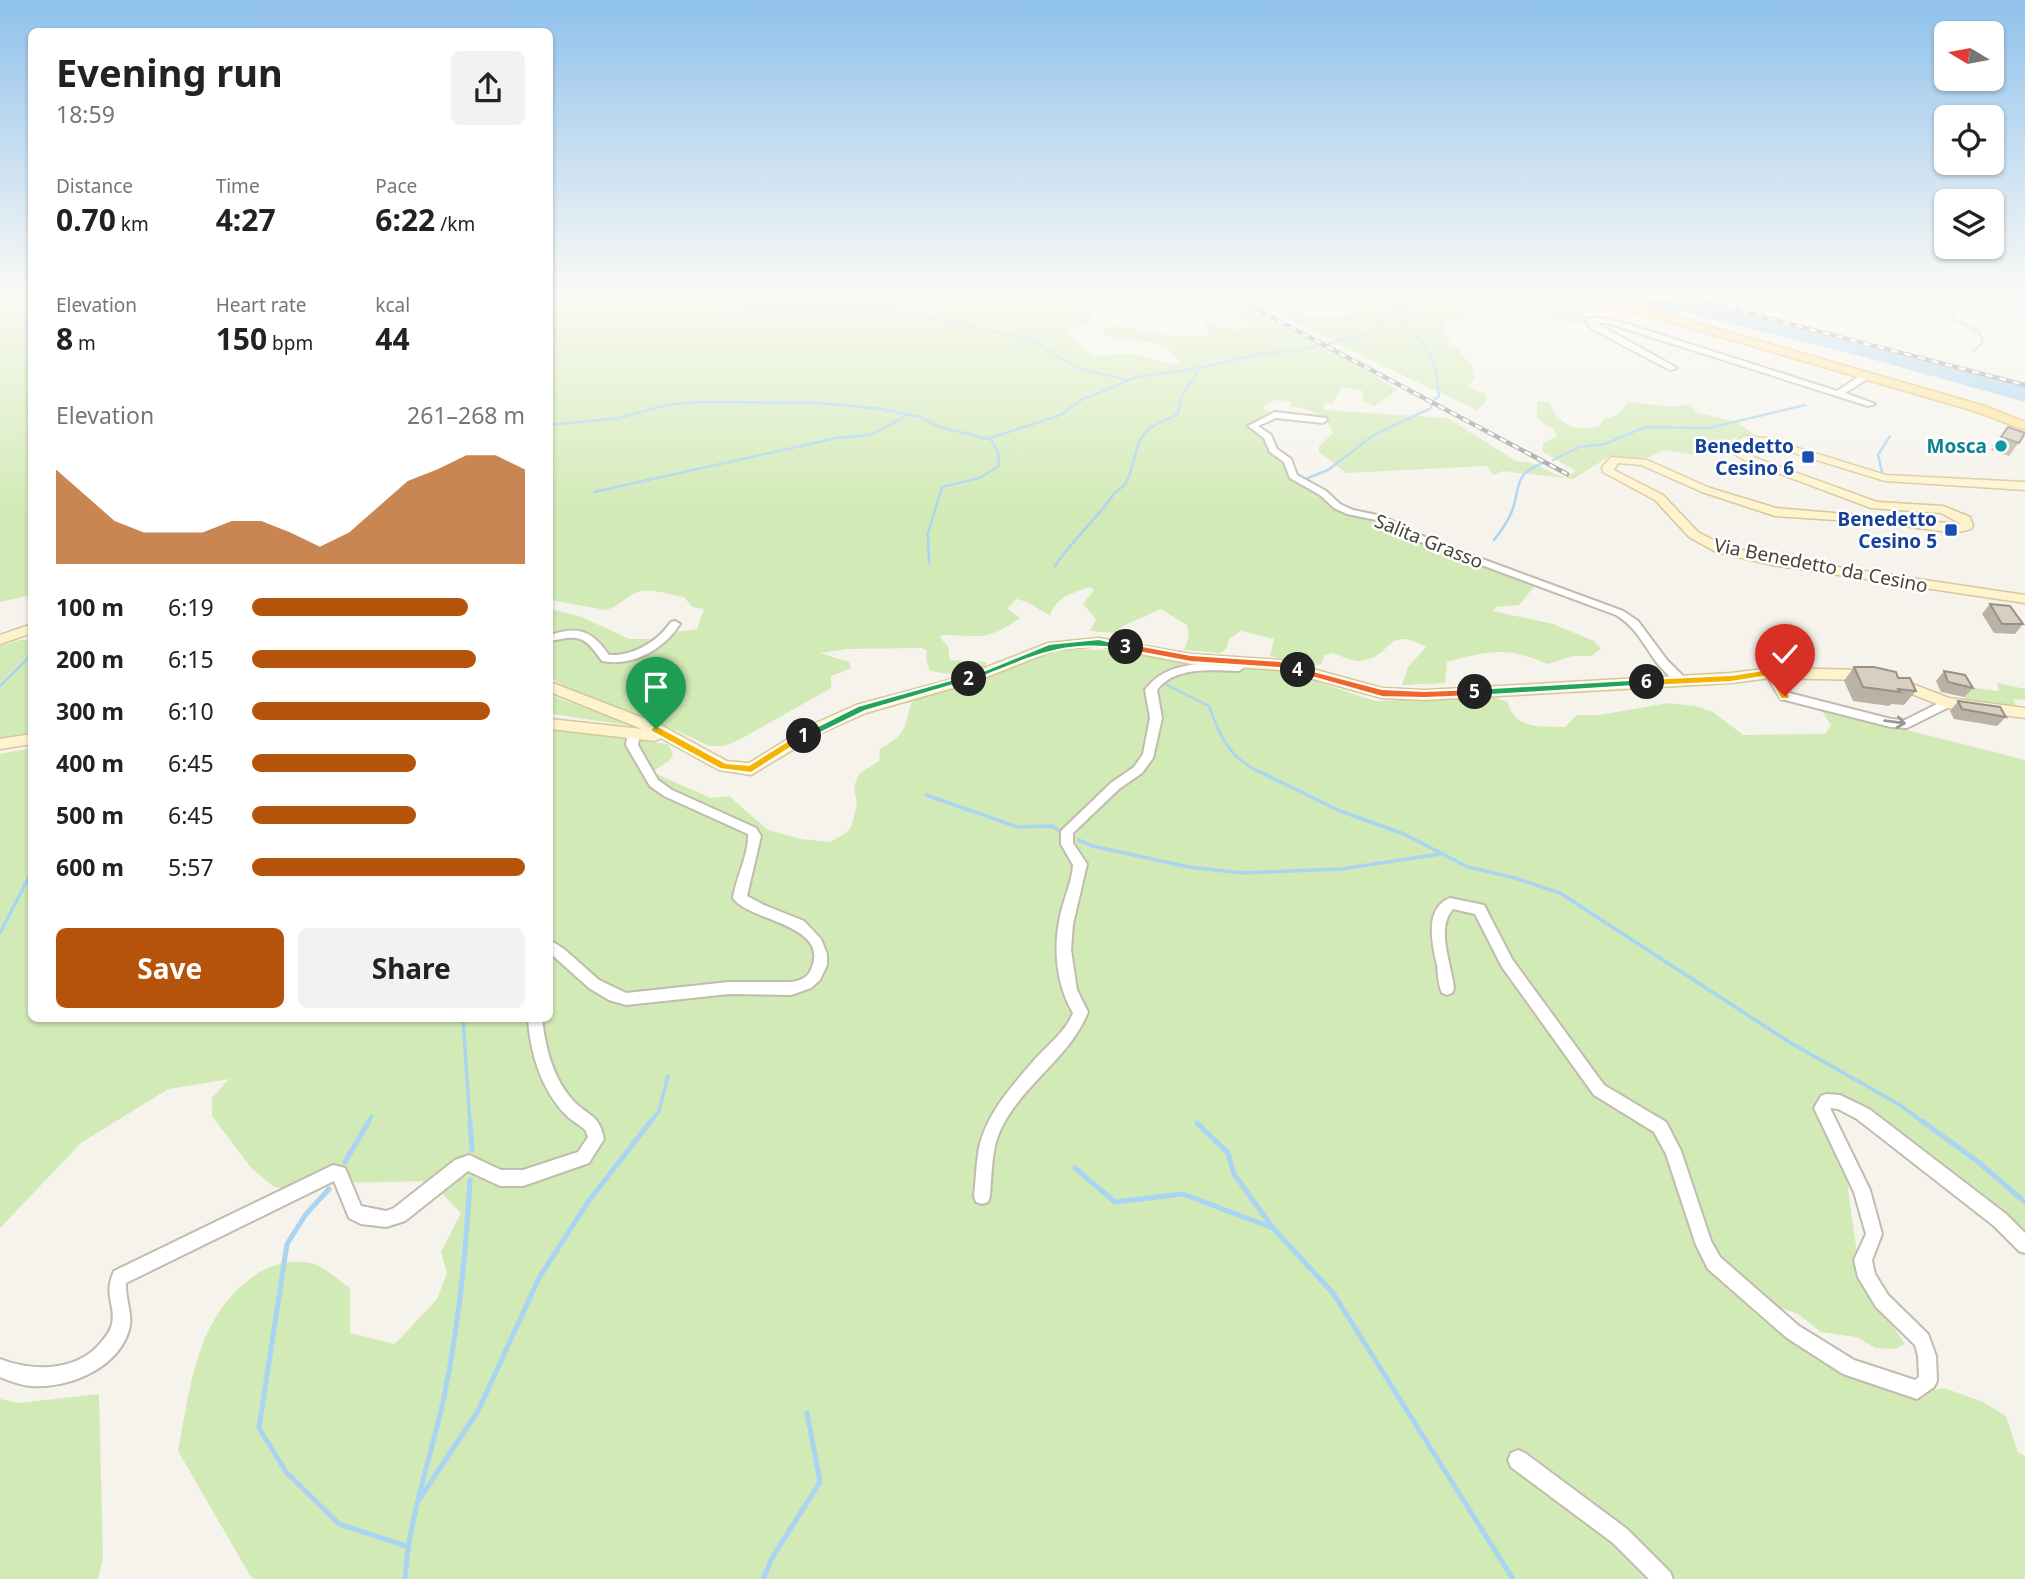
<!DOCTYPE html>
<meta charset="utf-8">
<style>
body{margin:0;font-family:"Noto Sans",sans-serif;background:#f2f2f2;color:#222;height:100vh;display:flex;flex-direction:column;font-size:26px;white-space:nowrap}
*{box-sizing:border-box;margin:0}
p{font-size:23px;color:#767676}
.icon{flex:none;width:38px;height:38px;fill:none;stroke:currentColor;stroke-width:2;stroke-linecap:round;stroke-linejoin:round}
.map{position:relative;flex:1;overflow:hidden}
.details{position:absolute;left:28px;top:28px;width:525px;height:994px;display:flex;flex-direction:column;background:#fff;border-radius:10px;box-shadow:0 2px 5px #0004}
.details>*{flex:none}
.needle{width:46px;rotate:280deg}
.tools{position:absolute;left:1934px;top:21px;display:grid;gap:14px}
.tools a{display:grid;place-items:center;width:70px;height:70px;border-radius:10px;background:#fff;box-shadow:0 2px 5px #0004;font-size:35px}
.pin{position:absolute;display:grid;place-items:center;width:60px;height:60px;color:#fff;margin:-72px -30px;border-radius:50% 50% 50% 0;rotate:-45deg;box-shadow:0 0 7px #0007}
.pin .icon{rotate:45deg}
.km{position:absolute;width:35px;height:35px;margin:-18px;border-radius:50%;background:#222;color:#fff;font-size:19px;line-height:35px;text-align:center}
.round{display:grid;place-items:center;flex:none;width:74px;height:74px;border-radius:10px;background:#f2f2f2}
.overview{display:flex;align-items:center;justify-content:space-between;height:119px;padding:0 28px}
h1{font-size:38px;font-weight:700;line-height:52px}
.figures{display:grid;grid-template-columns:repeat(3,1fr);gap:10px;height:119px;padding:7px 28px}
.figures div{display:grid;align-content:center}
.figures b{font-size:30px;font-weight:700}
.figures small{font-size:19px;font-weight:400}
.figures p{font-size:19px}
.chart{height:196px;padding:14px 28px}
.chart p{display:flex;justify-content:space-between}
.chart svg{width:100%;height:126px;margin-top:7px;fill:#b45309;opacity:.7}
.cta{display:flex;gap:14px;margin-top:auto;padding:14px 28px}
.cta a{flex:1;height:80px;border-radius:10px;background:#b45309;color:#fff;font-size:28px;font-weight:700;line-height:80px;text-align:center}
.cta a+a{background:#f2f2f2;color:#222}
ul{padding:0 28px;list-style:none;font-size:23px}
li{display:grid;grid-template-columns:112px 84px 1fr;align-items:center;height:52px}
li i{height:18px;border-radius:9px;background:#b45309}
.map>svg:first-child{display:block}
</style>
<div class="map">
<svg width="2025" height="1579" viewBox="0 0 2025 1579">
<rect width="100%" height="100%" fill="#f6f3ec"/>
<!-- green -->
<path fill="#d2eab5" d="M0 294H32L31 595 0 602Z
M550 294H1086L1088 300 1082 306 1095 315C1086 326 1082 324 1070 330L1068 335C1070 338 1090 354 1093 355 1106 357 1119 353 1132 354 1147 356 1161 363 1175 365L1180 361C1155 329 1129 350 1103 333V329L1114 325 1172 336H1207L1211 334 1203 326 1206 322C1219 328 1236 333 1249 325 1243 313 1228 308 1216 304L1217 300H1222C1284 324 1342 355 1398 390L1375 406 1363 401V391L1341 387 1333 404 1324 402 1323 410 1447 418 1518 462C1535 460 1548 473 1565 477L1576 471 1543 452V443L1557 436 1553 429 1537 418V401L1549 402C1553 407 1554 413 1558 417 1570 430 1582 429 1598 427L1604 419 1617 415 1629 402 1673 407 1690 404 1697 413 1735 421 1758 437H1737L1728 441 1729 448 1710 450 1700 456 1664 450 1645 459 1610 456 1573 479 1503 471 1493 475 1487 466 1346 473 1319 452V446L1333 433C1326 415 1308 408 1290 406L1291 402C1279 399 1272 399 1262 408L1272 413 1249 425 1266 439 1269 449 1284 460 1289 474 1343 511 1385 523 1430 548 1537 583 1519 605 1496 607 1493 611 1553 624 1594 641 1601 649 1591 656H1573L1547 664C1507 646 1489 651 1447 662L1445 683 1402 685 1408 667 1426 647C1384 624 1394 658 1360 661 1353 662 1340 655 1333 653L1325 655 1321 664 1313 666 1270 656 1274 639 1241 631 1229 639 1226 649 1220 653 1184 650 1189 636 1187 625 1161 609 1123 626 1115 633 1090 631 1096 619 1083 604 1094 590 1090 587C1071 594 1057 596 1050 615 1038 611 1034 602 1016 599L1007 609 1020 618C987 641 981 636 942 635L940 638 948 646 950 660 986 662 987 667C968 678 950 674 930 671L926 660 927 651 922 648 847 649 820 653 849 662 851 668 831 676V688L739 740 724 746H709L678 731 567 689 550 677V609L582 617 629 639H651L656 646 675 632 697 629 704 609 692 607 684 597C669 595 648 586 635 593 625 598 618 607 606 610L550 600Z
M1241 294 1274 296 1287 300 1305 315 1313 318 1352 315V307C1366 300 1385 304 1397 296L1395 294H1533L1583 305 1577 310 1584 313 1586 322C1563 326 1534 309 1512 303 1502 300 1490 301 1479 300 1467 298 1459 293 1447 297L1475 305 1473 309 1462 312 1466 317 1464 319 1443 323 1446 328 1441 332C1448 341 1480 367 1474 379 1472 382 1469 384 1467 387L1485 394 1487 400 1477 410 1358 354Z
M20 640H31V735L0 740V646Z
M1061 649 1104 650 1170 660 1281 670 1375 701 1492 697 1508 702C1513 730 1543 726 1565 727L1577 715H1600L1668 703 1695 706 1713 712 1743 735 1818 734 1826 733 1831 725 1820 708 2025 760V1230L1864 1108 1827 1096 1817 1098 1818 1107 1850 1181 1848 1190 1861 1281 1905 1344 1895 1349 1876 1348 1856 1337 1821 1332 1798 1314 1781 1308H1761L1832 1354 1924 1392 1944 1388 1983 1402 2006 1416 2018 1452 2025 1456V1579H254L251 1577 178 1451C191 1386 195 1318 254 1276 271 1264 294 1258 314 1264 326 1268 339 1281 350 1288V1333L395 1344 437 1299 447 1273 441 1252 461 1213 430 1181 340 1183 292 1192 273 1186 252 1169 212 1116V1098L229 1079 168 1089 81 1143 0 1228V754L31 748 32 1018H550V729L668 744 673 754 670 760 652 772 711 798 729 796 768 830 801 839 830 842 846 833 851 827 857 805 854 786 859 774 879 761 880 749C893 741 904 735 907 719 910 709 908 707 916 698L1046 652Z
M1997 683 2025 689V700L2013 699 2019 711 1968 705 1958 686 1999 691Z
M550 693 558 698 639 727 552 714 550 713Z
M99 1394 103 1557 98 1579H0V1399L19 1403Z"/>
<!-- water -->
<path fill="#a9d4f2" d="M1560 294H1614L1694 302 2025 387V402L1864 357 1679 311Z"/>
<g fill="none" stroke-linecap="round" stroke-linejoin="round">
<!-- stream-far2 -->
<path stroke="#a9d4f2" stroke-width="2.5" d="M1930 294 1950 306 1954 313 1951 318 1978 331 1983 342 1973 351
M1395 310 1430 353 1436 371 1439 396 1435 399
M730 315 764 306 877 308 1027 338 1078 368 1126 380
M550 425 619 418 668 405 697 402 820 403 881 409 920 417 937 426 987 439 1061 415 1081 400 1136 377 1200 368 1262 353 1293 352 1365 335 1383 326 1395 310 1408 304 1400 294
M1553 460 1579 447 1605 444 1645 427 1709 428 1805 405
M1882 472 1878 455 1890 436
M1303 480 1328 470 1374 435 1431 408V403
M594 492 837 438 870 435 906 416
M1494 540C1501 531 1508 522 1512 511 1521 486 1513 474 1543 463
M929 563 928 533 942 487 979 478 999 466 998 453 990 437
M1055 566C1072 540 1096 520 1113 495 1117 490 1122 488 1125 484 1136 467 1133 442 1149 429 1157 423 1169 419 1178 414L1181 397 1200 368
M1167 685 1209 706C1220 737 1229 757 1259 772
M0 686 32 654"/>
<!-- stream-far1 -->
<path stroke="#a9d4f2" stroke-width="3.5" d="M1256 770 1340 811 1404 834 1468 867 1515 878 1560 893 1789 1042 1900 1105 1924 1123
M926 795 1018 827 1052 826 1061 832
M1079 840 1092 846 1189 867 1242 873 1341 869 1440 854
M0 933 32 871
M463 1018 470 1123
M368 1123 372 1116
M650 1123 659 1111 668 1076"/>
<!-- stream -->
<path stroke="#a9d4f2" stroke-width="5" d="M470 1121 472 1150
M1922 1121 1977 1161 2025 1202
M1197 1123 1228 1153 1234 1174 1273 1228 1333 1293 1513 1579
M345 1162 369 1121
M1075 1168 1115 1202 1183 1194 1270 1227
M329 1189 306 1214 287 1244 259 1428 286 1472 339 1524 406 1546
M418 1501 478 1411 539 1278 588 1202 651 1121
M405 1579C409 1516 431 1458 444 1397 459 1325 466 1253 470 1180
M763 1579 772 1558 820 1482 807 1413"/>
<defs>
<path id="street" d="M1587 318 1611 319 1837 391 1863 374H1869V378L1845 393 1875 404 1868 406 1607 323H1596L1677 368 1670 370 1592 329 1586 320Z
M1275 412 1326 418 1327 420 1323 423 1276 418 1258 426 1271 435 1277 449 1291 459 1297 475 1326 491 1340 504 1353 510 1382 516 1431 540 1623 611 1638 621 1667 660 1685 678 1687 681 1685 684H1677C1670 677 1663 670 1657 663 1644 645 1636 627 1616 615L1425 544 1376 520 1347 514 1334 508 1320 495 1290 478 1284 462 1270 452 1264 438 1248 426Z
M675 621 680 624C664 649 633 667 602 661 584 635 579 635 550 641V635C579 626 591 630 609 655 634 656 657 642 671 622Z
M1217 663H1239L1244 667 1239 671C1212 670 1174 666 1157 690L1162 718 1153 758 1142 773 1119 789 1073 833V843L1087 864 1073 924 1071 950 1077 990 1088 1012C1070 1058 1021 1085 1000 1131 991 1151 992 1175 990 1196L988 1202 982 1204 976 1202 974 1196C976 1180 976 1164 979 1148 987 1112 1013 1085 1036 1058 1049 1044 1066 1031 1073 1013 1055 983 1053 945 1061 912 1065 896 1072 881 1073 865L1061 844V831L1111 783 1134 767 1143 754 1150 718 1145 690C1162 666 1190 664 1217 663Z
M1771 669 1775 670 1789 693 1891 719 1905 720 1947 699 1953 703 1951 706 1907 728 1891 727 1781 699 1765 673Z
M634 728 640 732 638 745 658 780 672 790 756 828 761 836 747 896 764 905 804 921 821 939 827 954V965L820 980 811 988 791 995 729 994 626 1005 609 1000 589 988 550 953V940L564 949 599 980 626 993 729 982H791C800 981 809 977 812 967 829 924 748 921 733 898 736 877 749 855 748 834L664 796 650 786 626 745 628 732Z
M1450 898 1484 905 1512 959 1604 1085 1666 1122 1681 1151 1711 1241 1720 1257 1799 1326 1854 1360 1915 1380 1919 1377 1918 1356 1915 1345 1876 1307 1858 1277 1854 1260 1866 1234 1854 1192 1814 1108 1821 1096 1826 1094 1840 1095 1869 1109 2006 1214 2025 1233V1253L2019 1251 1994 1226 1857 1119 1838 1109 1830 1108 1870 1190 1882 1234 1872 1260 1875 1274 1888 1295 1928 1334 1936 1356 1937 1381 1934 1387 1917 1399 1843 1374 1787 1338 1708 1269 1696 1245 1666 1154 1654 1132 1594 1095 1502 967 1475 914 1453 909C1435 929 1452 965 1454 989L1452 993 1447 995 1442 993C1438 985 1438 974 1437 965 1432 944 1424 908 1450 898Z
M528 1018H542C545 1046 552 1075 570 1097 585 1116 599 1112 604 1139L589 1163 523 1186H500L468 1171 405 1221 386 1227 361 1224 349 1218 334 1181 126 1283C125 1297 132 1312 130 1326 121 1367 70 1389 31 1386 20 1385 10 1381 0 1377V1359C31 1371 72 1372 97 1347 103 1340 110 1333 112 1324 116 1304 103 1296 114 1271L333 1165 345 1168 361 1206 386 1211 394 1208 455 1160 469 1155 501 1170H523L578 1152 588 1137 586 1131C580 1124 571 1121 565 1114 541 1089 530 1052 528 1018Z
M1518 1450 1525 1453 1627 1529 1670 1572 1673 1579H1649L1613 1543 1511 1467 1508 1460 1511 1453Z"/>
<path id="secondary" d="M1745 436 1766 438 1886 475 2025 482V490L1885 481 1761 443 1747 442 1742 445 1743 450 1756 458 1877 502 1943 506 1970 517 1973 526 1971 529 1955 533 1881 523 1775 516 1702 492 1641 465 1618 463 1614 470 1663 495 1698 532 1725 546 1772 557 2025 595V603L1772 565 1716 552 1689 537 1655 500 1603 472 1602 467 1611 457 1647 460 1710 488 1776 508 1961 524 1941 513 1871 508 1748 462 1734 454 1730 444Z
M32 624V633L0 644V635Z
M1099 638 1191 654 1280 660 1382 688 1425 690 1731 673 1771 668 1869 670 1876 675 1869 680 1771 678 1731 683 1425 700 1382 698 1280 670 1191 664 1099 646 1055 650 974 682 866 713 819 734 751 775 719 770 661 738 655 741 550 729V719L642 729 550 692V682L661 725 727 761 749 763 809 726 856 705 964 676 1048 643Z
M1897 678 1949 698 2025 708V718L1947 708 1892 686 1890 683 1892 680Z
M32 734V744L0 749V739Z"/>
<path id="primary" d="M1542 294H1562L1659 312 1985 406 2025 422V430L1977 412 1653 317Z"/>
</defs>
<!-- street casing -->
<use href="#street" stroke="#c2bbae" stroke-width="4"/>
<!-- secondary casing -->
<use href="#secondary" stroke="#d6c79b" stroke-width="3"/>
<!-- primary casing -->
<use href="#primary" stroke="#e6c16a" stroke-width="3"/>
<!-- street -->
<use href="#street" fill="#fff" fill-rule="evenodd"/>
<!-- secondary -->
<use href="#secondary" fill="#fff3cd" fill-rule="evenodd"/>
<!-- primary -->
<use href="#primary" fill="#ffe39c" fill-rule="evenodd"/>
<defs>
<path id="rail" d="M1228 294 1567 474
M1674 294 2025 385"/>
</defs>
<!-- rail casing -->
<use href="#rail" stroke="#9a9a9a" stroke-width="4.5"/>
<!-- rail -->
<use href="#rail" stroke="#fff" stroke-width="2.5" stroke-dasharray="7" stroke-linecap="butt"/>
</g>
<!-- wall -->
<path fill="#bab2a6" d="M2008 427 2025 434 2009 456 1991 450Z
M1990 604 2023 624 2015 634 1994 633 1982 614Z
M1854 667 1916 691 1904 705 1891 704 1889 706 1853 701 1844 681Z
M1944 671 1973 688 1964 697 1941 692 1936 681Z
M1958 701 2006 717 1997 726 1954 719 1950 711Z"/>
<!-- building -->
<path fill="#d8cfc1" stroke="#979187" stroke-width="2" d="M2008 427 2025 433 2019 443 2001 437Z
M1990 604 2010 606 2023 624H2002Z
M1854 667H1874L1896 672 1898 678H1910L1916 691 1898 689 1900 692 1863 687Z
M1944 671 1965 675 1973 688 1948 682Z
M1958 701 2000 707 2006 717 1962 709Z"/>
<!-- one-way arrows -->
<defs><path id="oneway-shaft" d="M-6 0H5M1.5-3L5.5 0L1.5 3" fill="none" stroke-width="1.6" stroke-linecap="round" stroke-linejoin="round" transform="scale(1.75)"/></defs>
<use stroke="#9c9892" href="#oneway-shaft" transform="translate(1895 722) rotate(7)"/>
<!-- sky -->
<linearGradient id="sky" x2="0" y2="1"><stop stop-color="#8fc1ec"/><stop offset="0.57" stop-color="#fbfaf6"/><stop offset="1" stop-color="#fbfaf6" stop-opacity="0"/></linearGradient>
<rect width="2025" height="515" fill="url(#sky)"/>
<!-- split-1 -->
<path fill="#f5b400" stroke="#fff" stroke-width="2" d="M656 725 726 763 749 765 800 733H808L809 736 751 773 720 769 652 732 650 729Z"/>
<!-- split-2 -->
<path fill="#22a559" stroke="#fff" stroke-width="2" d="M965 676 974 679 865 711 808 739H800L798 736 858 706Z"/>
<!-- split-3 -->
<path fill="#22a559" stroke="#fff" stroke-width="2" d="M1099 639 1131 647 1126 650C1064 638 1028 659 972 681L964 679 1049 644Z"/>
<!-- split-4 -->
<path fill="#f0652b" stroke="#fff" stroke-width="2" d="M1126 643 1191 655 1280 661 1303 670 1298 673 1279 668 1191 662 1122 649 1121 647Z"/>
<!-- split-5 -->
<path fill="#f0652b" stroke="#fff" stroke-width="2" d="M1298 667 1382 689 1424 691 1475 689 1480 692 1475 696 1424 698 1382 697 1294 672 1293 670Z"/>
<!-- split-6 -->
<path fill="#22a559" stroke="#fff" stroke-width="2" d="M1647 679 1652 682 1650 685 1475 696 1469 692 1475 689Z"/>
<!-- split-7 -->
<path fill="#f5b400" stroke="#fff" stroke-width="2" d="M1771 669 1775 670 1790 696 1789 699H1781L1768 676 1731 682 1647 686 1642 682 1647 679 1731 675Z"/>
<!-- markers -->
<circle fill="#0f9aa8" stroke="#fff" stroke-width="2.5" cx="2001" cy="446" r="7"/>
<g fill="#1a4fb4" stroke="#fff" stroke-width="2.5">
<rect x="1801" y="450" width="14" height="14" rx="3.5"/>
<rect x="1944" y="523" width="14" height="14" rx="3.5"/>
</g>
<g text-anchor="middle" stroke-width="5" stroke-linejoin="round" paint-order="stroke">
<!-- far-transit labels -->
<g font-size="19" font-weight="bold" fill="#164399" stroke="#fff" text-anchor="end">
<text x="1794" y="453">Benedetto<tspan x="1794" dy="22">Cesino 6</tspan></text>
<text x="1937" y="526">Benedetto<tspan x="1937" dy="22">Cesino 5</tspan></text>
</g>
<!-- far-culture labels -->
<g font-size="19" font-weight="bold" fill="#0d838f" stroke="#fff" text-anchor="end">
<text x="1987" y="453">Mosca</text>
</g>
<!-- far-street labels -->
<g font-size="19" fill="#4b4439" stroke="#fff">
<text transform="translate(1429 541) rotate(22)" y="7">Salita Grasso</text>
<text transform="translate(1821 565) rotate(11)" y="7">Via Benedetto da Cesino</text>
</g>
</g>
</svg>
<div class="tools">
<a><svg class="needle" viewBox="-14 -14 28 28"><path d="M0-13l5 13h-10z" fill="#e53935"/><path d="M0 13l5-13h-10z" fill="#767676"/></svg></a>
<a><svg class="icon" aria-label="locate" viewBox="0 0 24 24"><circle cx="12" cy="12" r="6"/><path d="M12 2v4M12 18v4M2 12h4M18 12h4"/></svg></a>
<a><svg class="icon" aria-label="layers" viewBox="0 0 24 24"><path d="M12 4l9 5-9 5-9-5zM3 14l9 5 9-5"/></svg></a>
</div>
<div class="pin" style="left:656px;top:729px;background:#1e9e55"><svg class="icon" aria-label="arrive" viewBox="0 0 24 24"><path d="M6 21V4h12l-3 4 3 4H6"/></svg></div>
<div class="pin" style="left:1785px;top:696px;background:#d93025"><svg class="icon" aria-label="check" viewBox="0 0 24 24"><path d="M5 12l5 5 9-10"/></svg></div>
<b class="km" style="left:804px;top:736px">1</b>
<b class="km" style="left:969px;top:679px">2</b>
<b class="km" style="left:1126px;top:647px">3</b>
<b class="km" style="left:1298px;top:670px">4</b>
<b class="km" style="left:1475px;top:692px">5</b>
<b class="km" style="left:1647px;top:682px">6</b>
<section class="details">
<div class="overview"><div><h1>Evening run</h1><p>18:59</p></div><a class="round"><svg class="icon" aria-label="share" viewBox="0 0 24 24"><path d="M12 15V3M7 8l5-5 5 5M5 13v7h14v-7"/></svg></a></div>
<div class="figures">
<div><p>Distance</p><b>0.70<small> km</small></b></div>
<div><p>Time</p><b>4:27</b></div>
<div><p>Pace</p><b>6:22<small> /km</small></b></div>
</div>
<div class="figures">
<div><p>Elevation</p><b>8<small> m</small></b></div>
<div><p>Heart rate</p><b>150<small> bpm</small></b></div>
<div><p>kcal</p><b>44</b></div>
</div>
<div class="chart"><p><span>Elevation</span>261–268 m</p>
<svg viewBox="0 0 160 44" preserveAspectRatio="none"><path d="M0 44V11L10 20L20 29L30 33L40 33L50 33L60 29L70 29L80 33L90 38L100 33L110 24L120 15L130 11L140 6L150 6L160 11V44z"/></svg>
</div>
<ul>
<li><b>100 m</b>6:19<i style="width:79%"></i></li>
<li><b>200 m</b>6:15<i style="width:82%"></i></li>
<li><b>300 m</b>6:10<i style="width:87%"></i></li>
<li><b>400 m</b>6:45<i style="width:60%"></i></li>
<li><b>500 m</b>6:45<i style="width:60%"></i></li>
<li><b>600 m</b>5:57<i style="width:100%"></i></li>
</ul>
<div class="cta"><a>Save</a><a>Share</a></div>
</section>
</div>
